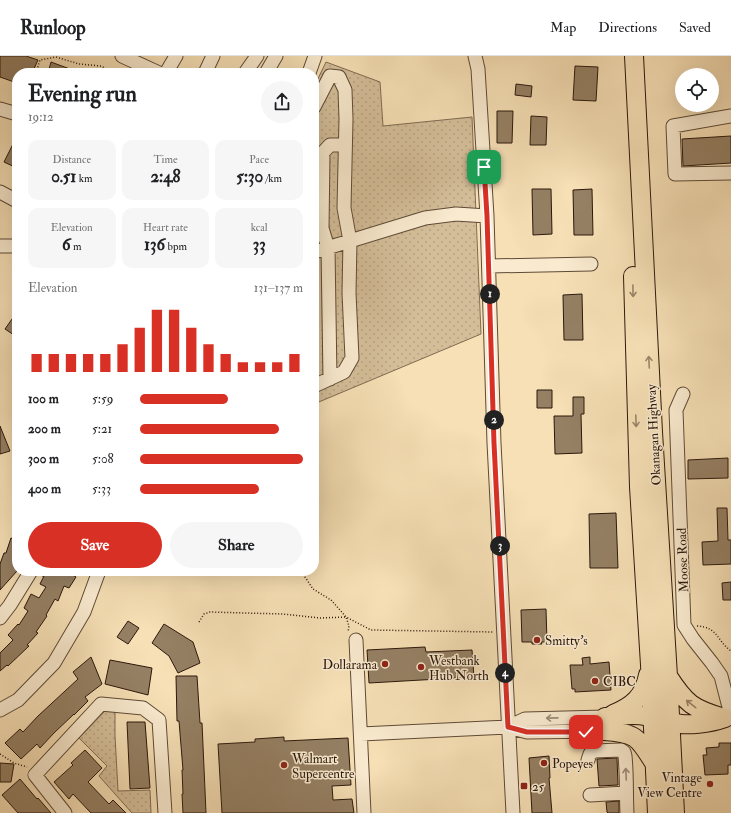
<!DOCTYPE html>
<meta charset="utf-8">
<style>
body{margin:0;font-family:"IM FELL Double Pica",serif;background:#f6f6f6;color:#202124;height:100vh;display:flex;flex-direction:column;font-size:15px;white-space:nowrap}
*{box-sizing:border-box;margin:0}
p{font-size:13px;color:#757577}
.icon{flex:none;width:22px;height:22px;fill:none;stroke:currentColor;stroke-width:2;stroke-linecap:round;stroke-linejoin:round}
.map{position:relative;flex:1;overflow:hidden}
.side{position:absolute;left:12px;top:12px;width:307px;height:508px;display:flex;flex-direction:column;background:#fff;border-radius:16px;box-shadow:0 4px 16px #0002}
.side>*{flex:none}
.tools{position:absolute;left:675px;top:12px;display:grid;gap:8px}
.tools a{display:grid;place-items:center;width:44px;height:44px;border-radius:50%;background:#fff;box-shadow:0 4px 16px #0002;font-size:20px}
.pin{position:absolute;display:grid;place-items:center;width:34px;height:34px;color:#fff;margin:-17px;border-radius:8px;box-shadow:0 2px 6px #0006}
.km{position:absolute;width:20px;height:20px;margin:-10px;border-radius:50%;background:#222;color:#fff;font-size:11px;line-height:20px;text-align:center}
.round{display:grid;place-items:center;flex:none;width:42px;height:42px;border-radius:21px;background:#f6f6f6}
.head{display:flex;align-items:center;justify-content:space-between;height:68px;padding:0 16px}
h1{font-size:22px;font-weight:800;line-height:30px}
.metrics{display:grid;grid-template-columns:repeat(3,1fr);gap:6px;height:68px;padding:4px 16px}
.metrics div{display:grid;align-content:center;border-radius:10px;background:#f6f6f6;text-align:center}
.metrics b{font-size:17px;font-weight:800}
.metrics small{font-size:11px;font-weight:400}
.metrics p{font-size:11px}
.chart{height:112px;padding:8px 16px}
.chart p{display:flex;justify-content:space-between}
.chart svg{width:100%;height:72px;margin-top:4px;stroke:#d93025;stroke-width:6}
.action{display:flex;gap:8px;margin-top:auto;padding:8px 16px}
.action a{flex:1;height:46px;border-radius:24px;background:#d93025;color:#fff;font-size:16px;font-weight:800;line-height:46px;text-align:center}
.action a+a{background:#f6f6f6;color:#202124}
ul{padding:0 16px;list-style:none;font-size:13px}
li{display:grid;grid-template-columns:64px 48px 1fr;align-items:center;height:30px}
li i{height:10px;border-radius:5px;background:#d93025}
header{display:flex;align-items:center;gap:24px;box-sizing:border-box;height:56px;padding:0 20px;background:#fff;border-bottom:1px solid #e0e0e0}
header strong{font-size:19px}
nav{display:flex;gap:22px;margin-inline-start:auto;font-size:14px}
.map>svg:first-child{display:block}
</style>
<header>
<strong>Runloop</strong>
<nav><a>Map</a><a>Directions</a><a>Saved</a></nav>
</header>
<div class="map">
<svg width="731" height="757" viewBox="0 0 731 757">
<defs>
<pattern id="park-dots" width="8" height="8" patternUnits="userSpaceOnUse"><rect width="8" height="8" fill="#d4be99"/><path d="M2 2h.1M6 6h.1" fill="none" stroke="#b6a383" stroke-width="1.8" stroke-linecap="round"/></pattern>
</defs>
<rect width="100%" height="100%" fill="#f7e0b6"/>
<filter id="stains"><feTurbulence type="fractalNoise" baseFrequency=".005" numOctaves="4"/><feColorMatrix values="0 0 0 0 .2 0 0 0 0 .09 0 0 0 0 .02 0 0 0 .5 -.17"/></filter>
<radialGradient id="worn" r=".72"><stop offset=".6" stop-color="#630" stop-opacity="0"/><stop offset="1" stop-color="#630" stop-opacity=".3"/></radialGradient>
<!-- park -->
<path fill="url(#park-dots)" stroke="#806b52" d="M326 6 380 26 383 70 472 61 481 278 314 348V31Z
M110 653H115V680L118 735 150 734 151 757H132L99 720 107 710 79 682 105 655Z"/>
<!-- building -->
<path fill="#958064" stroke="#2b180c" d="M0 0H26L38 4 32 17H17V27L0 21Z
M51 6 78 16V17H48Z
M575 10 598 11 596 45 573 44Z
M516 28 532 30 531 41 515 39Z
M497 55H513L512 87H497Z
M531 60 547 61 546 89H530Z
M17 80V112L4 106Z
M731 80V107L683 110 682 83Z
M532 133H551L552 178 533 179Z
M592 133 593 179H574L573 134Z
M582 238 583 284H564L563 239Z
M17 256V281L5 273Z
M537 334H552V352H537Z
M573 341H584V358H581L582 397 555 398 554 360H573Z
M0 370 10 395 0 398Z
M728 402V422L688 423V404Z
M717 452H727L728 484H731V508L703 509 702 486 718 485Z
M616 457 618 512H590L589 458Z
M11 482 17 484V515L0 534V508L4 497H6Z
M44 515H75L73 519 76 521 69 532 64 530 58 545 55 543 46 559 47 560 36 576 38 577 27 589 29 590 8 610 7 609 0 615V597L13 584 8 579 18 568 19 569 28 555 24 552 31 538 39 542 46 531 40 528 44 520H42Z
M731 526V544H723L722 527Z
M546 553 547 586H541L542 588H532V586H522L521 554Z
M128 565 139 572 128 588 117 581Z
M164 568 193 586 200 607 178 617 169 600 152 587Z
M425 591 426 596 472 594 474 621 369 627 367 594Z
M91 601 102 628 85 641 88 645 74 659V658L54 677 40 692 37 688 21 703 5 687 20 673 23 676 38 660 78 623 73 616Z
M590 601V608L609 606 611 634 575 636V633H572L570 609H583L582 602Z
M110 604 152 612 148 639 105 628Z
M176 620H197L200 667H202L206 757H183L182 738H183L182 714H183L179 665H177Z
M127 666H145L150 732 130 733Z
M284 681V685L348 682 351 729 332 730 333 744 352 743 354 757H222L218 688 255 686V683Z
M719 687H731V709H728V718L705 719 703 699H707L706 692 719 691Z
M85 694 102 712 88 726 109 748 113 744 126 757H91L73 738 69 743 54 726 73 709 71 707Z
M549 700 550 722H549L552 757H532L529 702Z
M617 702 618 729 599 730 597 703Z
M0 707 14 708 11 726H0Z
M20 723 37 743 38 742 51 757H18L2 739Z
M619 745V757H608L607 756 606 746Z"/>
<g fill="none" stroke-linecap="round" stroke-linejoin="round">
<defs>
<path id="minor" d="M122 0 159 17
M475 0 478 13 487 160 494 387 513 757
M166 17 176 0
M205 17 213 0
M245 17 257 0
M266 17 276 0
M309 17 315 0
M314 51 330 20 339 21 345 34 346 63 344 152 350 185 349 237 352 302 344 316 314 330
M0 53 17 58
M731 60 673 70 675 118 731 117
M323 97 322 172 328 192 330 323
M317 103 330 89H345
M0 136 17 145
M0 190H17
M314 196 425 162 456 158 487 160
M489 210 591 208
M683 338 676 354 684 569 693 583 712 607 721 620 731 659
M0 562 10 549 31 515
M356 584 364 757
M0 654 18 644 54 607 84 556 99 515
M508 671 525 663 605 661
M361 678 508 671 527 676 604 675
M588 704 590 698 594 695 621 694 624 696 625 700C627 719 626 738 627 757
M590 739 626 737
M65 757 35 719 101 648 143 652 159 664 165 757"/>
<path id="highway" d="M634 0 653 376 668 620 675 757
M633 220 639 431 650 609 657 757
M668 620C686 648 693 653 724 662
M613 658C633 650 644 640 648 619
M663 658C665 661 668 665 672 666 686 671 711 667 725 662
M605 661C620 660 653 653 660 671
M604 675C636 677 638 681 654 707"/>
</defs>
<!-- minor casing -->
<use href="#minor" stroke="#5e4a36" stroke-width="15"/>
<!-- highway casing -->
<use href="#highway" stroke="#2b180c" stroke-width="20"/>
<!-- path -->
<path stroke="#2b180c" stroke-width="1.5" stroke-dasharray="1 2" stroke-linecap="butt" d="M36 17 40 4 56 1 79 8 101 10 114 17
M303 515 305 521 313 533 331 544 346 561 371 574 493 576
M199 566 204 558 210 556 283 558 320 562 346 561 349 570 348 576
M697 570C718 571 717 585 731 595
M0 698 14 707 27 711"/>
<!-- minor -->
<use href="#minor" stroke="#faebd0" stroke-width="13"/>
<!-- highway -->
<use href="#highway" stroke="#f7e0b6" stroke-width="18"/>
</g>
<!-- one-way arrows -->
<defs><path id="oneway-shaft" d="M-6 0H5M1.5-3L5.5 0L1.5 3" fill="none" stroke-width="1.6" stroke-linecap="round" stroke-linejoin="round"/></defs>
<g stroke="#9b866a">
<use href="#oneway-shaft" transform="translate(633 235) rotate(89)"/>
<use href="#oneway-shaft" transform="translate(649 306) rotate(-93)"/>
<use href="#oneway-shaft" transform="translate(636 365) rotate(88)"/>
<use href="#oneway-shaft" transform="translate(691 648) rotate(-142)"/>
</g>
<g stroke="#9d8c78">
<use href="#oneway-shaft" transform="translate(552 662) rotate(179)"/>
<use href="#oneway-shaft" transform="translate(626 718) rotate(-93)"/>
</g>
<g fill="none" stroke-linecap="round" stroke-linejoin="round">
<defs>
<path id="route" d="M484 111 487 160 494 387 508 671 527 676H586"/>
</defs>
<!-- route casing -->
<use href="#route" stroke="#fff" stroke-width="8"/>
<!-- route -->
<use href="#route" stroke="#d93025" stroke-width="5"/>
</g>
<!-- markers -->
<g fill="#8f2418" stroke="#faebd0" stroke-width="1.5">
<circle cx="537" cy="584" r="4"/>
<circle cx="385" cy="608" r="4"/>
<circle cx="421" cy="611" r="4"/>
<circle cx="595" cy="625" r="4"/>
<circle cx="544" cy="707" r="4"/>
<circle cx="284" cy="709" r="4"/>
<circle cx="710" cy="728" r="4"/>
<rect x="520" y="726" width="8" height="8" rx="2"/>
</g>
<g text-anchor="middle" stroke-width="3" stroke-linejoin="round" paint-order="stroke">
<!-- street labels -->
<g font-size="13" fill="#2b180c" stroke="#faebd0">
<text transform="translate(653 379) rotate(-93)" y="5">Okanagan Highway</text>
<text transform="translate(682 504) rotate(-92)" y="5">Moose Road</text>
</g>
<!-- poi labels -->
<g font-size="13" fill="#2b180c" stroke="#faebd0" text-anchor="start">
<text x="545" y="589">Smitty's</text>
<text x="429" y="609">Westbank<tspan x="429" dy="15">Hub North</tspan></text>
<text x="377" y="613" text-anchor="end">Dollarama</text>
<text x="603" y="630">CIBC</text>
<text x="292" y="707">Walmart<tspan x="292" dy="15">Supercentre</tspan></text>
<text x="552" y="712">Popeyes</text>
<text x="702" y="726" text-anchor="end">Vintage<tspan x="702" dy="15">View Centre</tspan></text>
<text x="532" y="735">25</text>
</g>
</g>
<rect width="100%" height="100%" filter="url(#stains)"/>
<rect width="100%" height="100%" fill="url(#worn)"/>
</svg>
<div class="tools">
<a><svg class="icon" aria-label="locate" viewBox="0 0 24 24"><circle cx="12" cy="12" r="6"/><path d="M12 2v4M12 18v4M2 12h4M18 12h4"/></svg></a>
</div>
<div class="pin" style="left:484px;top:111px;background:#1e9e55"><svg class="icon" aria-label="arrive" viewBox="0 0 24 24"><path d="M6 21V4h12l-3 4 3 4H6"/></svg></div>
<div class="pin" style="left:586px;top:676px;background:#d93025"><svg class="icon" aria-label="check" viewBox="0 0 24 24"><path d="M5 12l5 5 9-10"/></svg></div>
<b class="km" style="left:490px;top:238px">1</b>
<b class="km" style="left:494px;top:364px">2</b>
<b class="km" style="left:500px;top:490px">3</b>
<b class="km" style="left:505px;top:617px">4</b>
<section class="side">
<div class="head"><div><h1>Evening run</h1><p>19:12</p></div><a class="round"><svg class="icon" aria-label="share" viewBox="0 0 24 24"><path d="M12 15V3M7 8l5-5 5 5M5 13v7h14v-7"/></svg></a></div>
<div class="metrics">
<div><p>Distance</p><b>0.51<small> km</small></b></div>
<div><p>Time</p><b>2:48</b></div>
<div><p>Pace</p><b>5:30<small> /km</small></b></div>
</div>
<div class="metrics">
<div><p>Elevation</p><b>6<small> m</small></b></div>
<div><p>Heart rate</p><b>136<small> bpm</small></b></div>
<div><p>kcal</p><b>33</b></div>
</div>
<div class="chart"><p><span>Elevation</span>131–137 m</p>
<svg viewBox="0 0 160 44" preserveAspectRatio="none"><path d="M5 44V33M15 44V33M25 44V33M35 44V33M45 44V33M55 44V27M65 44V17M75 44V6M85 44V6M95 44V17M105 44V27M115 44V33M125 44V38M135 44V38M145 44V38M155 44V33"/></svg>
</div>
<ul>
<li><b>100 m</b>5:59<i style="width:54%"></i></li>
<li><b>200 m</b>5:21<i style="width:85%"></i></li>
<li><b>300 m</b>5:08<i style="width:100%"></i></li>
<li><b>400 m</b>5:33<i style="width:73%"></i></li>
</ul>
<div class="action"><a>Save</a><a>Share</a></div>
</section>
</div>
